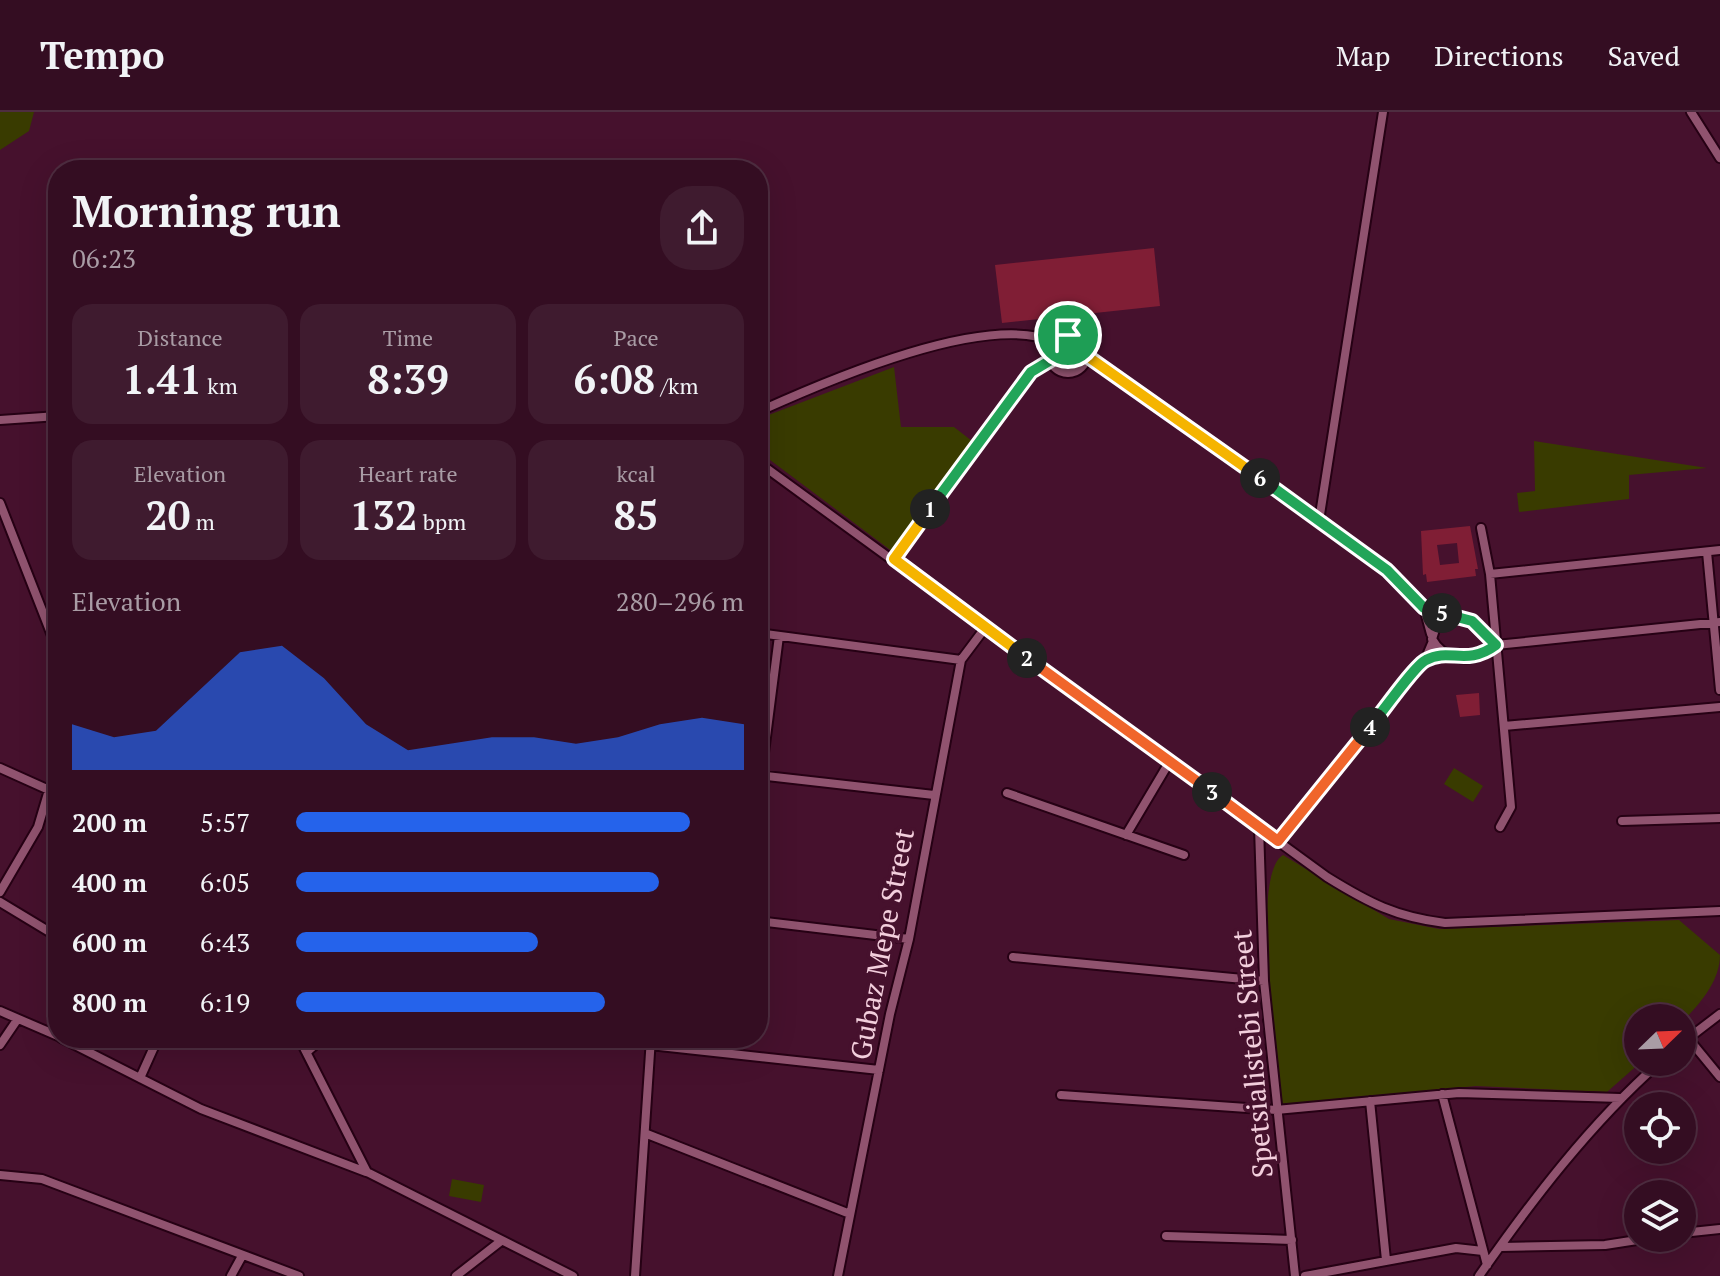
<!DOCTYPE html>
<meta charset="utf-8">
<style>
body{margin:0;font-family:"PT Serif",serif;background:#3f1b2f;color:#f1f3f6;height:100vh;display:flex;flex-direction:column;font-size:30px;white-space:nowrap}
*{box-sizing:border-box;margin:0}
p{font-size:26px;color:#a99ca5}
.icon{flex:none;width:44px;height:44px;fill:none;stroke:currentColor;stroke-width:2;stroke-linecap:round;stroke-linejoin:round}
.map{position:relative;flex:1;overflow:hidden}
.side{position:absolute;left:48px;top:48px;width:720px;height:888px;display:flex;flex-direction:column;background:#340d22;border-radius:32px;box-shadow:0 8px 32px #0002,0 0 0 2px #4e2d40}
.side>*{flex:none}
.needle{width:52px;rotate:67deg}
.tools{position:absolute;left:1624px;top:892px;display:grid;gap:16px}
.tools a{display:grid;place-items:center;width:72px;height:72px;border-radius:50%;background:#340d22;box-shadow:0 8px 32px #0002,0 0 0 2px #4e2d40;font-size:40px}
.pin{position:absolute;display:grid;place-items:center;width:68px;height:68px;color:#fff;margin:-34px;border:4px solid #fff;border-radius:50%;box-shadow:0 2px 8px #0007}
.km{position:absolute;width:40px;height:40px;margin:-20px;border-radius:50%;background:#222;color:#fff;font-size:22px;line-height:40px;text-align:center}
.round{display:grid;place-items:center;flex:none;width:84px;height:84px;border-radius:32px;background:#3f1b2f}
.summary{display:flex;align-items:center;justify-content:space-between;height:136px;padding:0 24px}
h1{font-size:44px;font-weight:700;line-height:60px}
.figures{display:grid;grid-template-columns:repeat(3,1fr);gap:12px;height:136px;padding:8px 24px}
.figures div{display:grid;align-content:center;border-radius:20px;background:#3f1b2f;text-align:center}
.figures b{font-size:40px;font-weight:700}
.figures small{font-size:22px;font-weight:400}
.figures p{font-size:22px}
.chart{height:224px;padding:16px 24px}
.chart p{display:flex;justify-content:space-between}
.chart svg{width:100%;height:144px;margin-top:8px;fill:#2563eb;opacity:.7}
ul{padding:0 24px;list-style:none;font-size:26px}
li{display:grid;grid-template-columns:128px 96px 1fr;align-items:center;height:60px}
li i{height:20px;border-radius:10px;background:#2563eb}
header{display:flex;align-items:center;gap:48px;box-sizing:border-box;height:112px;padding:0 40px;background:#340d22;border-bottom:2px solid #4e2d40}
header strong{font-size:38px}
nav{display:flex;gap:44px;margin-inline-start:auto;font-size:28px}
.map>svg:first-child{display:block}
</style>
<header>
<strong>Tempo</strong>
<nav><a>Map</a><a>Directions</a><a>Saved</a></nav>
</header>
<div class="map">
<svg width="1720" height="1164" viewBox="0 0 1720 1164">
<rect width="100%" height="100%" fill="#46112d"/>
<!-- green -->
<path fill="#393b00" d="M0 0H34L29 19 0 38Z
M894 255 901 315H954L972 329 893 440 758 339V307Z
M1534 329 1707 356 1629 363V387L1519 400 1517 381 1535 379Z
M1454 656 1483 674 1473 690 1444 672Z
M1283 743 1389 807 1439 817 1679 808 1720 843C1720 869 1700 892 1682 910V906H1638V950H1641L1607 980 1476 974 1283 993 1279 990C1276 949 1250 762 1283 743Z
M452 1067 484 1073 481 1090 449 1084Z"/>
<!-- building -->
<path fill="#801e35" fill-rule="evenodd" d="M1154 136 1160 194 1002 211 995 153Z
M1470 414 1478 457H1475L1476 464 1427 470 1426 462 1423 463 1421 419ZM1457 431 1459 451 1440 453 1437 433Z
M1479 581 1480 603 1460 605 1456 583Z"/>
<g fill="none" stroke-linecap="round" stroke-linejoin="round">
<defs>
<path id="minor" d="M1691 0 1720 46
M1049 242a19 19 0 1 1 38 0a19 19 0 1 1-38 0Z
M1087 244 1387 458 1424 496 1452 504
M758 300C824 270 986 199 1054 230
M0 308 58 304
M758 350 1327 765C1369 791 1396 805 1445 811L1720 799
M0 391 58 539
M1319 409 1383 0
M1481 416 1490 462 1511 695 1500 715
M1707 440 1720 578
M894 447 1025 267 1036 255 1051 248
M1490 462 1720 438
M1424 496 1431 522
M1456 503C1471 507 1483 515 1491 528L1487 540C1467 552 1443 547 1432 527L1436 514Z
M758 521 961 548
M1496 533 1720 510
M1504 614 1720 595
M0 656 49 678 58 673
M758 663 934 683
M761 664 779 524
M1007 681 1184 743
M1622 709 1720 706
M1259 715 1264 869 1295 1164
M1126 723 1170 649
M1278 729 1425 548 1433 529
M0 780 38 715 49 678
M0 790 58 825
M758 809 909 827
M1013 845 1264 869
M0 899 58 924
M61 926 201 997 366 1060
M299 926 367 1060 573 1164
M1688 926 1720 965
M1682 931 1720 902
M0 933 17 908
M650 933 879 958
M308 939 323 926
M140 966 158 926
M1442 982 1487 1153
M1061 983 1276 998 1459 981 1620 986
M1370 989 1386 1148
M647 1022 850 1102
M0 1063 42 1067 299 1164
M1682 1121 1720 1117
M1166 1124 1292 1128
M1501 1135 1605 1133 1650 1126
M231 1164 242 1144
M456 1164 501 1129
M635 1164 651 926
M838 1164 890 902 909 827 961 548 985 516
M1305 1164 1456 1136 1483 1139
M1479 1164C1532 1088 1590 1012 1660 950"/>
</defs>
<!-- minor casing -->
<use href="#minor" stroke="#260114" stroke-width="12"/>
<!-- minor -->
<use href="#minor" stroke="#90536f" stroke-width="8"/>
</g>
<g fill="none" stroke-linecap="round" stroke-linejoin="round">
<defs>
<path id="split-1" d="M930 397 1031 260 1051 248 1054 230 1068 223"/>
<path id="split-2" d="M930 397 894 447 1027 546"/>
<path id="split-3" d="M1027 546 1212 680"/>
<path id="split-4" d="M1212 680 1278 729 1370 615"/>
<path id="split-5" d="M1370 615C1381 602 1415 553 1426 548 1450 535 1466 555 1496 533L1472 509 1442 501"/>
<path id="split-6" d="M1260 366 1387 458 1424 496 1442 501"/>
<path id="split-7" d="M1068 223 1084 232 1087 244 1260 366"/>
</defs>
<!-- split-1 casing -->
<use href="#split-1" stroke="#fff" stroke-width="16"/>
<!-- split-2 casing -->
<use href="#split-2" stroke="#fff" stroke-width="16"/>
<!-- split-3 casing -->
<use href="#split-3" stroke="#fff" stroke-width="16"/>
<!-- split-4 casing -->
<use href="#split-4" stroke="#fff" stroke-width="16"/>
<!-- split-5 casing -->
<use href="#split-5" stroke="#fff" stroke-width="16"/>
<!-- split-6 casing -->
<use href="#split-6" stroke="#fff" stroke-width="16"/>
<!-- split-7 casing -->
<use href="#split-7" stroke="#fff" stroke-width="16"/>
<!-- split-1 -->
<use href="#split-1" stroke="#22a559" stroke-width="10"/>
<!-- split-2 -->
<use href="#split-2" stroke="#f5b400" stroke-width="10"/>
<!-- split-3 -->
<use href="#split-3" stroke="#f0652b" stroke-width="10"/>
<!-- split-4 -->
<use href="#split-4" stroke="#f0652b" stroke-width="10"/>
<!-- split-5 -->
<use href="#split-5" stroke="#22a559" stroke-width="10"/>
<!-- split-6 -->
<use href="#split-6" stroke="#22a559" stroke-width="10"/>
<!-- split-7 -->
<use href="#split-7" stroke="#f5b400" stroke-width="10"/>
</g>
<g text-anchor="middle" stroke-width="7" stroke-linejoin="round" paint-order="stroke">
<!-- street labels -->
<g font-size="28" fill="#f3cfdd" stroke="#46112d">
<text transform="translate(882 832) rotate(-79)" y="10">Gubaz Mepe Street</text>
<text transform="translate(1252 942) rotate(-95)" y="10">Spetsialistebi Street</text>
</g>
</g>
</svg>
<div class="tools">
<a><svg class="needle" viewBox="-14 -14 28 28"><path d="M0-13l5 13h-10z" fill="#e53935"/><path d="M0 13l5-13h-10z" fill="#a99ca5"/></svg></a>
<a><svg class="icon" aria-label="locate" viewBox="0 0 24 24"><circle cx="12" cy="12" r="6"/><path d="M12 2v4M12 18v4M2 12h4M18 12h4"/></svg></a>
<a><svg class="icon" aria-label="layers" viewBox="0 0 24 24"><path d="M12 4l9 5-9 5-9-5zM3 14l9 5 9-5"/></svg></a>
</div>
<div class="pin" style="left:1068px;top:223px;background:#1e9e55"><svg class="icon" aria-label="arrive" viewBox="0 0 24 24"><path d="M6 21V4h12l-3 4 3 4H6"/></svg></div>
<b class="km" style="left:930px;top:397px">1</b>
<b class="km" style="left:1027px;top:546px">2</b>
<b class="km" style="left:1212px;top:680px">3</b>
<b class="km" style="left:1370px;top:615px">4</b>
<b class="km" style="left:1442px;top:501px">5</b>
<b class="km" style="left:1260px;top:366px">6</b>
<section class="side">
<div class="summary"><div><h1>Morning run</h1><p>06:23</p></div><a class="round"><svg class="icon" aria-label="share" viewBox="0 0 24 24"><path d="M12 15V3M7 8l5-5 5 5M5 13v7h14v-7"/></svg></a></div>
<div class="figures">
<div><p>Distance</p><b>1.41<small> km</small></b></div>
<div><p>Time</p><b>8:39</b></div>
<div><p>Pace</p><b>6:08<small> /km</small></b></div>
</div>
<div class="figures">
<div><p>Elevation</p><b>20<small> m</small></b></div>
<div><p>Heart rate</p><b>132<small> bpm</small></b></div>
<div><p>kcal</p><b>85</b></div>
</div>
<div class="chart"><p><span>Elevation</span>280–296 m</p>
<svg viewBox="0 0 160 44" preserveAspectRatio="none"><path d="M0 44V30L10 34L20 32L30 20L40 8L50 6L60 16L70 30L80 38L90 36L100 34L110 34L120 36L130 34L140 30L150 28L160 30V44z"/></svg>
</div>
<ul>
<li><b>200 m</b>5:57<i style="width:88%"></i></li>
<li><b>400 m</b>6:05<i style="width:81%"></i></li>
<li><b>600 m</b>6:43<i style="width:54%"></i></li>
<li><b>800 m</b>6:19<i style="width:69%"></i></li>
</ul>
</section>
</div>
